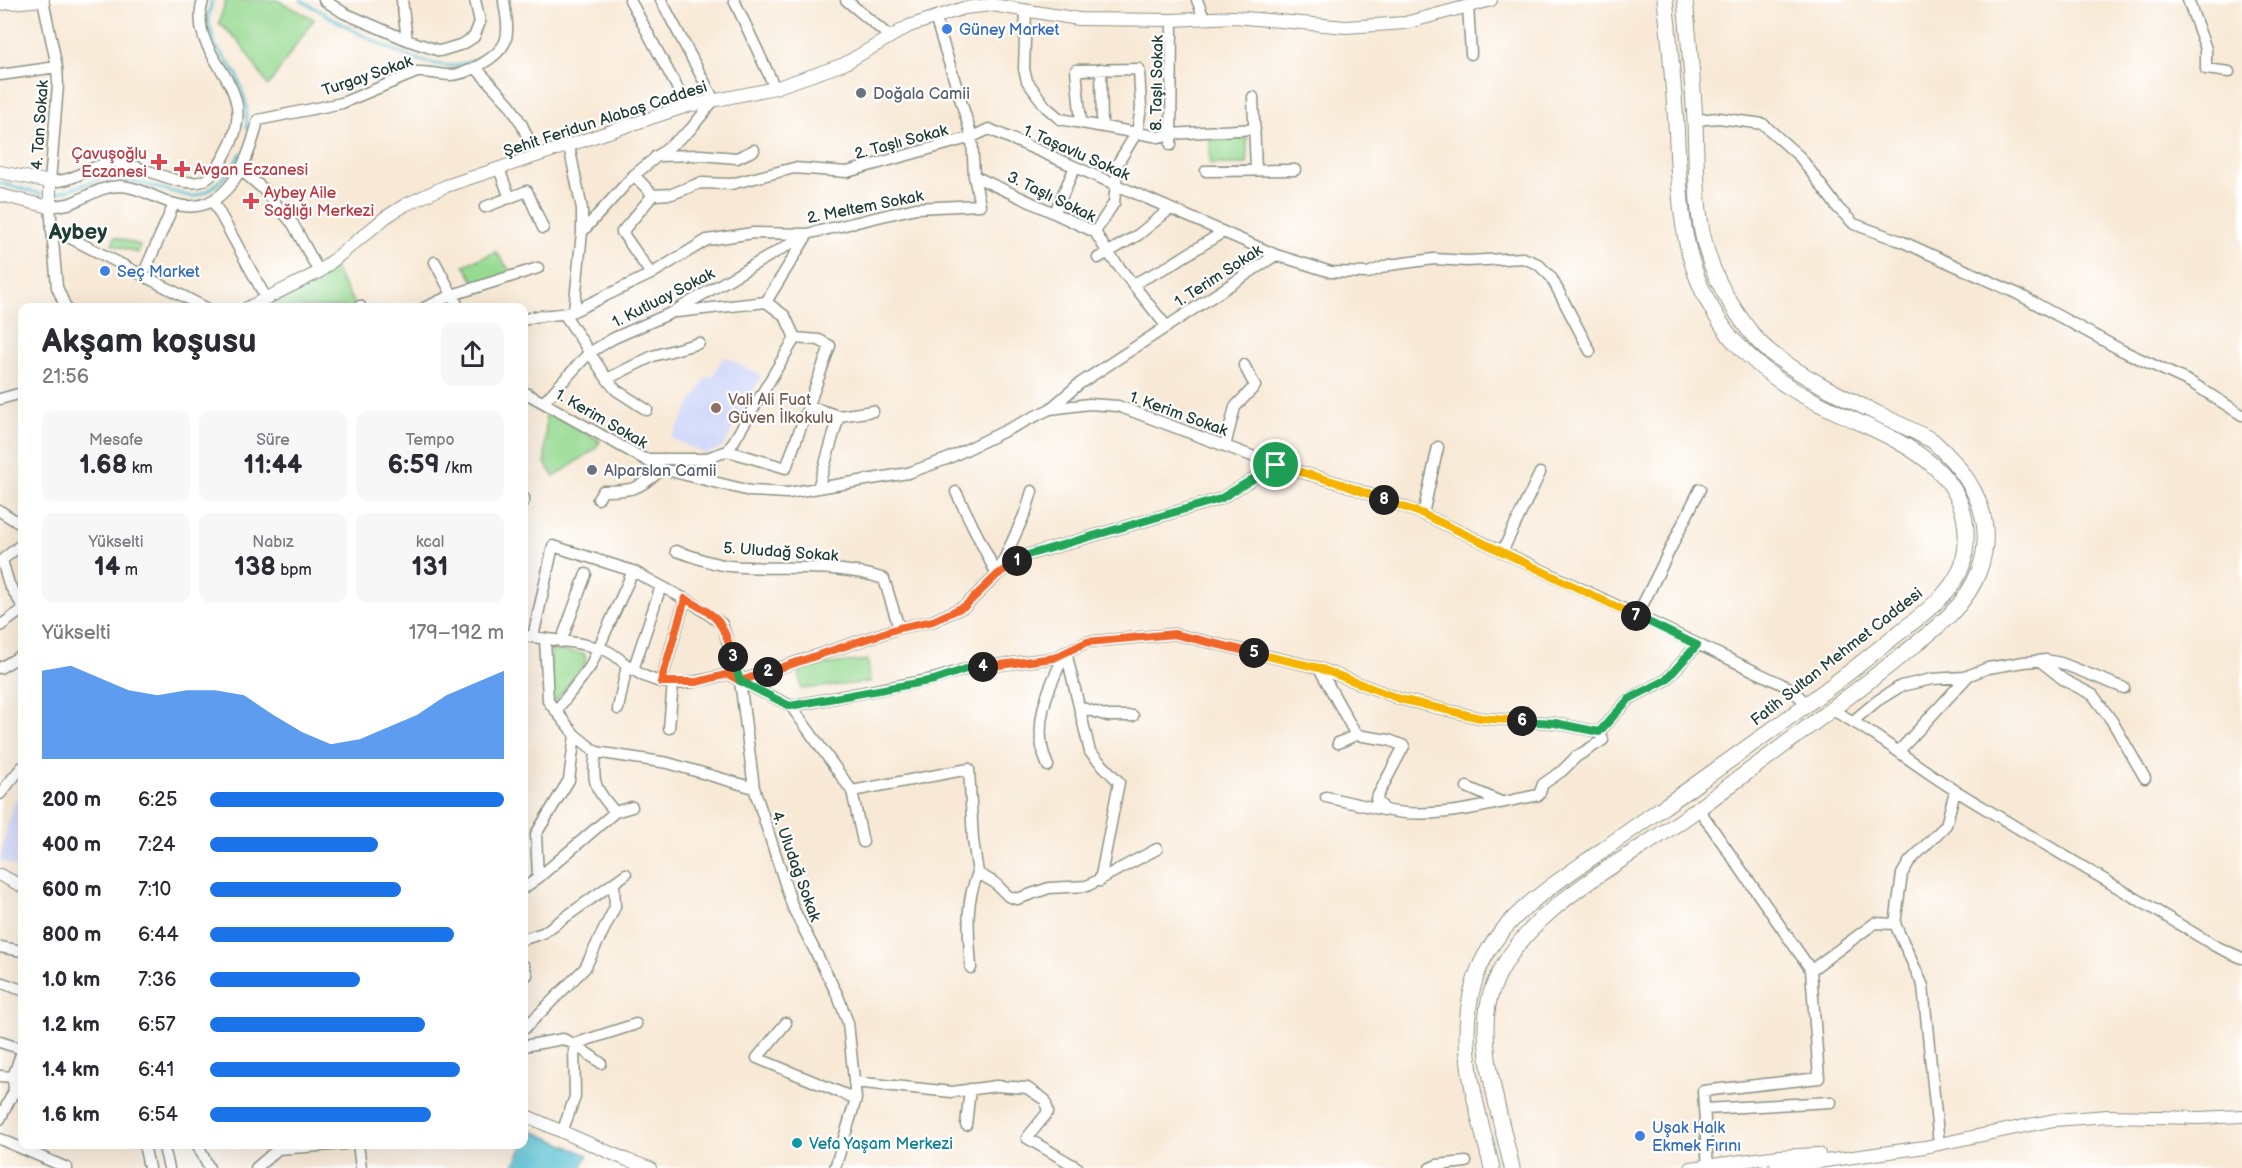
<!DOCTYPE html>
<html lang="tr">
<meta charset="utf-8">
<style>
body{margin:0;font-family:"Balsamiq Sans",sans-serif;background:#f7f7f7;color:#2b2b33;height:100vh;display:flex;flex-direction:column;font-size:22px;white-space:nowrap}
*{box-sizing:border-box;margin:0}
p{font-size:20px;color:#7c7c81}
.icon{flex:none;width:33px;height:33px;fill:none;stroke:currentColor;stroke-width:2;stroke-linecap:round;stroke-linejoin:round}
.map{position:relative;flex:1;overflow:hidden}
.side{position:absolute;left:18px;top:303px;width:510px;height:846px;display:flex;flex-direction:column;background:#fff;border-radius:12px;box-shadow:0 6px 24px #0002}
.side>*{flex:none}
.pin{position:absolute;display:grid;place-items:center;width:51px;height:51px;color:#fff;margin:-26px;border:3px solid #fff;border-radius:50%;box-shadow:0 2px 6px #0007}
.km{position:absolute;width:30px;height:30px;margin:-15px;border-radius:50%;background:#222;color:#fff;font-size:16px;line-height:30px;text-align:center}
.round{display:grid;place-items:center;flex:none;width:63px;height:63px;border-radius:12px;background:#f7f7f7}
.overview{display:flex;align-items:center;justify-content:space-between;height:102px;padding:0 24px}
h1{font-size:33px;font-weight:700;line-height:45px}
.metrics{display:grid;grid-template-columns:repeat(3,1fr);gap:9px;height:102px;padding:6px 24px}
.metrics div{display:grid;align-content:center;border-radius:12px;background:#f7f7f7;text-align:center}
.metrics b{font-size:26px;font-weight:700}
.metrics small{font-size:16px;font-weight:400}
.metrics p{font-size:16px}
.chart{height:168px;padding:12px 24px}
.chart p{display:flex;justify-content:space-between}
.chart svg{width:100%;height:108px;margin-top:6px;fill:#1a73e8;opacity:.7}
ul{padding:0 24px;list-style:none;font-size:20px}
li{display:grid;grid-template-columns:96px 72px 1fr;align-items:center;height:45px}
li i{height:15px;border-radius:8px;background:#1a73e8}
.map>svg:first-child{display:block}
</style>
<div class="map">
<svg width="2242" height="1168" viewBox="0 0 2242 1168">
<rect width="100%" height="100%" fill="#fff"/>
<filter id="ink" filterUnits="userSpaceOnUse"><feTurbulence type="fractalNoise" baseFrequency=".0167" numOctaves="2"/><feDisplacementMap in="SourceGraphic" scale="12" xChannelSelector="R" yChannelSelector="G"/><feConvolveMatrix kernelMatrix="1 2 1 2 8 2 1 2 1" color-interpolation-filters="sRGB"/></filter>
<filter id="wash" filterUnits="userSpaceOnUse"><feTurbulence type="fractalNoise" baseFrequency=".008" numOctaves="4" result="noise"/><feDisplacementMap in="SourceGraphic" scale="24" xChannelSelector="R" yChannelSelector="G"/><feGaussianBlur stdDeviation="1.35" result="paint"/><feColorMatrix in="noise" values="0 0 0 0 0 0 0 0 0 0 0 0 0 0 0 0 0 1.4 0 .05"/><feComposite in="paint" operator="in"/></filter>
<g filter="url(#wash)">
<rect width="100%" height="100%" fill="#f8e9d6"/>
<!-- built -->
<path fill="#d1d9f9" d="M724 356 761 376 723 447 705 454 671 438 707 376 712 378Z
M22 792V870L0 860 13 803Z"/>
<!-- green -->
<path fill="#97da92" stroke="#5b8c63" stroke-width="1.5" d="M226 0H277L314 19 268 86 239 41 219 23Z
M1247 138V164H1210V139Z
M115 237 140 245 138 253 112 244Z
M496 252 511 272 476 284 464 265Z
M334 268 356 307 263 308Z
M546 408 600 441 595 449 554 477 545 463Z
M551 650 585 654 586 662 555 702 551 700Z
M868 660 870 682 801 689 799 667Z"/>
<!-- water -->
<path fill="#55bfd1" stroke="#3a7e82" stroke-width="1.5" d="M530 1130 588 1155 581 1168H513Z"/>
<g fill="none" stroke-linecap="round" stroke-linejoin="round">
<!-- stream -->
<path stroke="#55bfd1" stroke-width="3" d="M212 0 208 19 215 45 237 75 246 103 247 128
M301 0C338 22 409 66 452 66 459 66 467 62 474 60 487 56 498 46 501 32 504 23 500 10 499 0
M0 183 42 194
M55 194 107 177 132 181 193 197 210 190 227 174 241 153"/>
</g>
</g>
<g filter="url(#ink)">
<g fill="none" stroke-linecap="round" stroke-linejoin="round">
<defs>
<path id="minor" d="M43 0 57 67 58 85 50 182C56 181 62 181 68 179 86 173 99 161 119 163 143 165 181 189 203 181 214 176 221 162 226 153 267 81 185 62 203 0
M324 0 344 13 407 40 440 51 463 44 474 37 480 22 475 0
M402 0 407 40
M630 0 687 106
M734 0 775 88
M846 0 889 36
M1197 0 1204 18
M2188 0 2206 49V69L2229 72
M1468 6 1471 54
M1026 10 1024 69 1027 81 1046 107 1060 119 1159 137 1170 134 1255 129
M475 67 510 105 522 125 536 156
M1101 69 1102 126
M0 75 57 67
M1253 97 1256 170
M1695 120 1719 118 1763 124 1800 157 1838 208 1854 224 1903 242 2018 294 2123 351 2192 383 2242 415
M1081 123 1076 70 1139 69 1141 108 1137 132 1118 163 1114 203 1095 232
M1171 145 1172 20
M569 146 582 209V232L574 311
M656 156 700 155 737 158 754 150
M499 169 510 198
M241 170 262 188 293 224 319 272
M1206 171 1295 170
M634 175 653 195
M974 176 1095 232 1108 253 1167 327
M653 195 672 194 700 183 731 184 794 168 847 172 972 137 989 129 1276 255
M213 201 266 298
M485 207 527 191 543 228
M1055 212 1075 167
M51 228 206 308
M582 232 634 175 690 130 714 100 661 0
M1098 258 1138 235 1170 209
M435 262 459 308
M651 274 622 232 653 195
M143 275 174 204
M1133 284 1169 266 1223 232
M766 302 806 237
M360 306 361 308
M66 308 57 287 50 207C56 206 62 205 68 204 87 198 97 187 119 186 137 186 155 198 171 203 225 221 249 161 258 120L342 103 417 72C429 71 438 75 450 75 466 75 498 58 505 42 510 29 505 13 504 0
M424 308 452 295 538 268
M677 312 766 302 785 316 795 338
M565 315 607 379 616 390 647 410
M524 320C540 313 558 317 574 311L651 274 707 240 753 233 807 234 916 208 980 205 974 176 972 137 935 17
M607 379 653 356 699 343
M524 392 662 469 750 491 788 493 908 473 947 459 1050 409 1089 404 1118 406 1276 465 1339 483 1423 514 1790 688 1806 703
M0 399 22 393
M544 402 589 353 614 338 671 313 807 234
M808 406 839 416 873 411
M1050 409 1079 384 1276 255 1331 272 1368 273 1389 265 1434 259 1467 261 1523 258 1538 264 1551 277 1590 351
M1225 446 1235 407 1255 386 1244 365
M728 451 795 338
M647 459H704L728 451 786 468 830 346 819 340 795 338
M818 488 839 416
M956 492 997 575
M524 498V501
M598 499 603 491C634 491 639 489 662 469
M0 511 22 525
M1423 514 1438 447
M22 544 2 560 9 584 22 605
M676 551C693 556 713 565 730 566 781 571 835 562 884 579L899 628
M1502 552 1540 473
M997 575 1026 511 1032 491
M1637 616 1700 489
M0 626 22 610
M524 636C547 639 583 642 605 650 616 654 625 665 635 671 666 691 695 683 728 674L740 681 899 628 933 621 965 606 997 575 1024 556 1220 499 1276 465
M533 637 553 546 633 571 694 604 722 624 740 681 754 788 793 908 838 996 848 1023 856 1099 835 1168
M545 639 548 701 575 735 596 752 668 763 754 788
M561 642 586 574
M1066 652 1090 752 1119 782 1100 881
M2040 661 2064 680 2093 695 2112 721 2145 778
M0 668 22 655
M1319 668 1356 735 1389 740 1404 746 1376 799 1385 810C1435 821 1490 804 1539 795L1543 784 1562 771 1576 757 1603 740 1599 732
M633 670 661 586
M740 681 791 706 852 791 863 842
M661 682 685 599
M791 706 934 679 966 669 1054 658 1087 642 1174 634 1319 668 1400 699 1480 718 1555 723 1599 732 1629 699 1666 680 1697 645
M1079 707 1108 716H1133
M618 709 627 665
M1832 710C1877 733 1915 766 1958 792 2043 844 2130 894 2215 946L2242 958
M556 711 590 667 633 571
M1853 721 1877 701 1901 686 1932 679 1964 677 1988 668 2024 662 2046 660 2061 663 2124 688
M669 728 673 683
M1338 743 1356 735
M1899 751 1969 675
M596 752C591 782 595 789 615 812
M1048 766C1030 726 1048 689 1066 652
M1467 787 1501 802
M852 791 969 769 973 840 978 873
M0 794 22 767
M1326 797 1384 810
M1698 808 1811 970 1819 1078 1703 1091 1708 1168
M538 878 536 834 569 780 575 735
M524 888 538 878 615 812 632 807
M1895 924 1902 874 1909 862 1946 825 1955 791
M524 939 543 933 626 874
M0 947 22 951
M524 966 527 975
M971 968C969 934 964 905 978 873L995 883 1008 896 1017 899 1049 888 1087 886 1157 849
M1811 970 1875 923 1895 924 1923 986 1939 1144
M0 982 22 990
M786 1023 757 1058 856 1099
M524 1029 585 968 615 907 614 884
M0 1042 22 1049
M574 1044 601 1063
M524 1046 563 1039 574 1044 636 1024
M0 1076 13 1077 22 1096
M854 1082 952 1092 996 1086 1027 1088 1045 1100 1048 1112 1027 1138 1078 1168
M1705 1109 1831 1102
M0 1119 14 1091 13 1077 22 1051
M966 1125 970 1089
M562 1132 575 1097 574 1044
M0 1139 67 1168
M144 1144 149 1168
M163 1144 169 1168
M197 1144 209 1168
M358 1144 361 1168
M278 1149 345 1144
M256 1168 278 1149
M1430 1168 1437 1165 1466 1162"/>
<path id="tertiary" d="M0 4 43 0
M0 172 50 182V207L0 195
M247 308 319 272 386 217 405 205 446 186 687 106 775 88 844 64 909 26 964 8 992 5 1079 19 1172 20 1234 17 1346 27 1405 23 1491 0
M0 875 22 886
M524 1115 627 1160 650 1168
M1691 1168 1779 1156 1819 1154
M1775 1168 1925 1147 2054 1120 2108 1116 2199 1118 2242 1116"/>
<path id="primary" d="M1492 1168C1476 1103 1453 1036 1478 971 1500 915 1558 882 1604 849 1636 826 1668 804 1699 782 1762 737 1826 692 1886 643 1915 619 1960 593 1965 553 1980 448 1856 431 1789 387 1769 375 1751 359 1735 342 1728 335 1723 326 1717 317 1678 257 1680 193 1676 123 1673 82 1670 41 1665 0
M1512 1168C1501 1117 1474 1039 1492 990 1521 908 1629 860 1695 811 1761 762 1827 714 1892 663 1924 637 1964 612 1979 571 1998 519 1971 475 1933 441 1879 412 1819 390 1770 352 1755 340 1745 325 1735 310 1692 247 1698 194 1695 122 1693 82 1689 41 1685 0"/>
</defs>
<!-- minor casing -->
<use href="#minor" stroke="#8c9385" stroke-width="13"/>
<!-- tertiary casing -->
<use href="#tertiary" stroke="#8c9385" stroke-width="14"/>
<!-- primary casing -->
<use href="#primary" stroke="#8c9385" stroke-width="17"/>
<!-- minor -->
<use href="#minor" stroke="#fff" stroke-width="10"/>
<!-- tertiary -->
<use href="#tertiary" stroke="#fff" stroke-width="12"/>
<!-- primary -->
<use href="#primary" stroke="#fff" stroke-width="15"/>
</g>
</g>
<g fill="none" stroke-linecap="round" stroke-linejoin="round" filter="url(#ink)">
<defs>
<path id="split-1" d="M1017 561 1024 556 1220 499 1276 465"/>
<path id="split-2" d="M768 672 899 628 933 621 965 606 997 575 1017 561"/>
<path id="split-3" d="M733 657C722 621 719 616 685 599L661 682H697L728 674 740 681 768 672"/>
<path id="split-4" d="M733 657 740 681 790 706 934 680 966 669 983 667"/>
<path id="split-5" d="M983 667 1054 658 1087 642 1174 634 1254 653"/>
<path id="split-6" d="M1254 653 1319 668 1400 699 1480 718 1522 721"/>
<path id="split-7" d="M1522 721 1555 723 1599 732 1629 699 1666 680 1697 645 1636 616"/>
<path id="split-8" d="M1384 500 1423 514 1636 616"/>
<path id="split-9" d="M1276 465 1339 483 1384 500"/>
</defs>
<!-- split-1 casing -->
<use href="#split-1" stroke="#fff" stroke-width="12"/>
<!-- split-2 casing -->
<use href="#split-2" stroke="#fff" stroke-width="12"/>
<!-- split-3 casing -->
<use href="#split-3" stroke="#fff" stroke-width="12"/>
<!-- split-4 casing -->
<use href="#split-4" stroke="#fff" stroke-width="12"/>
<!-- split-5 casing -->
<use href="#split-5" stroke="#fff" stroke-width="12"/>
<!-- split-6 casing -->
<use href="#split-6" stroke="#fff" stroke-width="12"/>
<!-- split-7 casing -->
<use href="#split-7" stroke="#fff" stroke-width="12"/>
<!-- split-8 casing -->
<use href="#split-8" stroke="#fff" stroke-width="12"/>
<!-- split-9 casing -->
<use href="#split-9" stroke="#fff" stroke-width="12"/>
<!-- split-1 -->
<use href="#split-1" stroke="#22a559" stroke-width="8"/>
<!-- split-2 -->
<use href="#split-2" stroke="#f0652b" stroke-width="8"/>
<!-- split-3 -->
<use href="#split-3" stroke="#f0652b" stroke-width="8"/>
<!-- split-4 -->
<use href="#split-4" stroke="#22a559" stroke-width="8"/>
<!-- split-5 -->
<use href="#split-5" stroke="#f0652b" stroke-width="8"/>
<!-- split-6 -->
<use href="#split-6" stroke="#f5b400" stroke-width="8"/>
<!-- split-7 -->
<use href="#split-7" stroke="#22a559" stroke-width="8"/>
<!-- split-8 -->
<use href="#split-8" stroke="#f5b400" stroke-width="8"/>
<!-- split-9 -->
<use href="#split-9" stroke="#f5b400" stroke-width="8"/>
</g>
<!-- markers -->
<g fill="#3f7fe0" stroke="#fff" stroke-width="2">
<circle cx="947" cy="29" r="6"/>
<circle cx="105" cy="271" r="6"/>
<circle cx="1640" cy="1136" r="6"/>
</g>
<g fill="#6b7280" stroke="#fff" stroke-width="2">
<circle cx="861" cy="93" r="6"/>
<circle cx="592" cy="470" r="6"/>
</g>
<g fill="#e0444e" stroke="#fff" stroke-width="2">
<path d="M156 153h6v6h6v6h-6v6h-6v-6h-6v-6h6z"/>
<path d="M179 160h6v6h6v6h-6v6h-6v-6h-6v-6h6z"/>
<path d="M248 192h6v6h6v6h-6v6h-6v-6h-6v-6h6z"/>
</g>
<circle fill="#8d6e63" stroke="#fff" stroke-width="2" cx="716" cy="408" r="6"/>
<circle fill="#0f9aa8" stroke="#fff" stroke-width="2" cx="797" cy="1143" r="6"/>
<g text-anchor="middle" stroke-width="4.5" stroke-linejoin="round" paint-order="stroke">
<!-- shop labels -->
<g font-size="16" fill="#366cbe" stroke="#fff" text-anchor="start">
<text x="959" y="35">Güney Market</text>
<text x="117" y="277">Seç Market</text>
<text x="1652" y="1133">Uşak Halk<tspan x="1652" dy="18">Ekmek Fırını</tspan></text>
</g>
<!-- street labels -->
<g font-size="16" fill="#1f3d34" stroke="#fff">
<text transform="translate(367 75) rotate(-19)" y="6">Turgay Sokak</text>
<text transform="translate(1156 83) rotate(-89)" y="6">8. Taşlı Sokak</text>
<text transform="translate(605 118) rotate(-18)" y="6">Şehit Feridun Alabaş Caddesi</text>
<text transform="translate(39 125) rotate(-86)" y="6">4. Tan Sokak</text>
<text transform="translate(901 141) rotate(-15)" y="6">2. Taşlı Sokak</text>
<text transform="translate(1077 152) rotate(24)" y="6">1. Taşavlu Sokak</text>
<text transform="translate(1052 196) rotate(26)" y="6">3. Taşlı Sokak</text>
<text transform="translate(865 206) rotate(-11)" y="6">2. Meltem Sokak</text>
<text transform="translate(1218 275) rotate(-33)" y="6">1. Terim Sokak</text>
<text transform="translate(663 297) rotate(-27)" y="6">1. Kutluay Sokak</text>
<text transform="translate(1179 413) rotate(20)" y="6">1. Kerim Sokak</text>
<text transform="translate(602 418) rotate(30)" y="6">1. Kerim Sokak</text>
<text transform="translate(781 551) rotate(4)" y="6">5. Uludağ Sokak</text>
<text transform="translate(1836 656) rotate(-38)" y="6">Fatih Sultan Mehmet Caddesi</text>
<text transform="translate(797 866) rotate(70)" y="6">4. Uludağ Sokak</text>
</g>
<!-- worship labels -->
<g font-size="16" fill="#5b616d" stroke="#fff" text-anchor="start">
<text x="873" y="99">Doğala Camii</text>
<text x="604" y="476">Alparslan Camii</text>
</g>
<!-- health labels -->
<g font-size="16" fill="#be3a42" stroke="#fff" text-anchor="start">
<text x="147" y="159" text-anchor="end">Çavuşoğlu<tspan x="147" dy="18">Eczanesi</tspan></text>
<text x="194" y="175">Avgan Eczanesi</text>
<text x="264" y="198">Aybey Aile<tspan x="264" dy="18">Sağlığı Merkezi</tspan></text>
</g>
<!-- education labels -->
<g font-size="16" fill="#785e54" stroke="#fff" text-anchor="start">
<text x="728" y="405">Vali Ali Fuat<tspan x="728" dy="18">Güven İlkokulu</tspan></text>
</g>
<!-- culture labels -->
<g font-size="16" fill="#0d838f" stroke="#fff" text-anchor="start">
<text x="809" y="1149">Vefa Yaşam Merkezi</text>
</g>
<!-- district labels -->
<g font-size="22" font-weight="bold" fill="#1f3d34" stroke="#fff">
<text x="78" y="239">Aybey</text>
</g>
</g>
</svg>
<div class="pin" style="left:1276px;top:465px;background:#1e9e55"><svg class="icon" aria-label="arrive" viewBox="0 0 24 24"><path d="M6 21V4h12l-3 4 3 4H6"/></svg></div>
<b class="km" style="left:1017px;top:561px">1</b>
<b class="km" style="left:768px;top:672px">2</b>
<b class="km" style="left:733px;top:657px">3</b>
<b class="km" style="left:983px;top:667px">4</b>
<b class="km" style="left:1254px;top:653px">5</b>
<b class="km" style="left:1522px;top:721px">6</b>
<b class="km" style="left:1636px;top:616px">7</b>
<b class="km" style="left:1384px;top:500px">8</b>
<section class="side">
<div class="overview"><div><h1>Akşam koşusu</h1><p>21:56</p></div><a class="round"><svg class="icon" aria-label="share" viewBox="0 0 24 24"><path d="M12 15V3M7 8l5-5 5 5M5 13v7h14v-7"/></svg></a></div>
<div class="metrics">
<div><p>Mesafe</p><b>1.68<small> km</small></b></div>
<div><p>Süre</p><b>11:44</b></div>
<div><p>Tempo</p><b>6:59<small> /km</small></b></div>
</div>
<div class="metrics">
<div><p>Yükselti</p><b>14<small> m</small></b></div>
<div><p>Nabız</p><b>138<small> bpm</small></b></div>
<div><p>kcal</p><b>131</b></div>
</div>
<div class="chart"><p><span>Yükselti</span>179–192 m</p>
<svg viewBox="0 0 160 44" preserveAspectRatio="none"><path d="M0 44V8L10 6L20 11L30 16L40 18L50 16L60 16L70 18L80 26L90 33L100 38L110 36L120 31L130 26L140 18L150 13L160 8V44z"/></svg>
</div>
<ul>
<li><b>200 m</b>6:25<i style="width:100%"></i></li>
<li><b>400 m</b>7:24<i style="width:57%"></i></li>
<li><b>600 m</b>7:10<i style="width:65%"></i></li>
<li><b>800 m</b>6:44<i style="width:83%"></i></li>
<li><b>1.0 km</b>7:36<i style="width:51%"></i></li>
<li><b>1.2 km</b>6:57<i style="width:73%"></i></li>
<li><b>1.4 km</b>6:41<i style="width:85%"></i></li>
<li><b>1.6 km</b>6:54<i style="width:75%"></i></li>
</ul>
</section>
</div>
